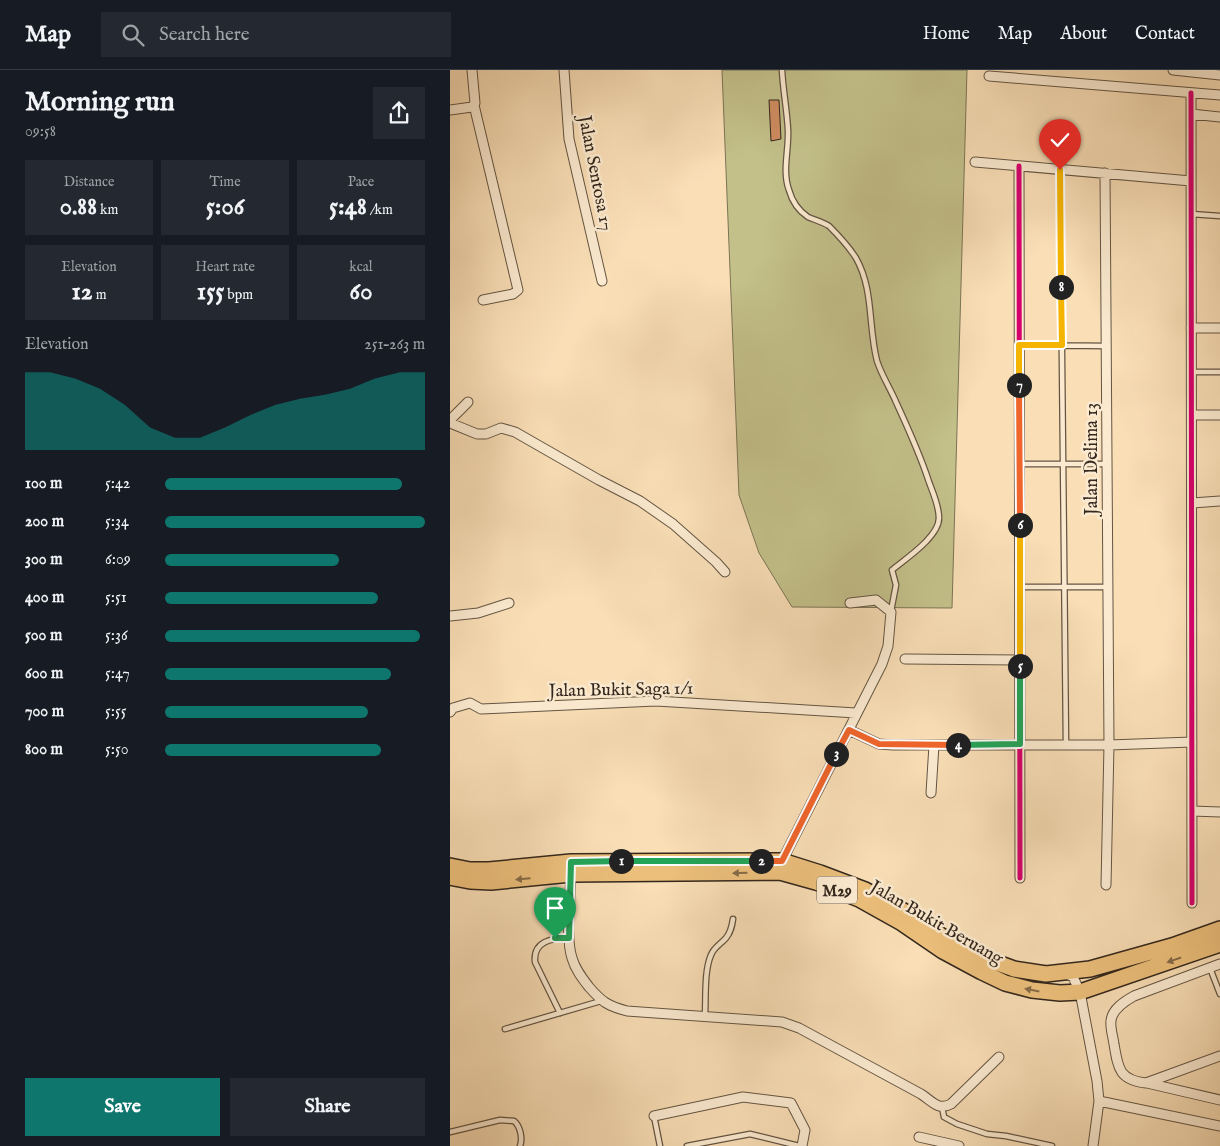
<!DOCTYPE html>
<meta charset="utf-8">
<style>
body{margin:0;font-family:"IM FELL English",serif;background:#242831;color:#f1f3f6;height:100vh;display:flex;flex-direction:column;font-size:19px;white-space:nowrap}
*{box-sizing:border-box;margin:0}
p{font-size:16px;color:#9ea1a6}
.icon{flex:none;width:28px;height:28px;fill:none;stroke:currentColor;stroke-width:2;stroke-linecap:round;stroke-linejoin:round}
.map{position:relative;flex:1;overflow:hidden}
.side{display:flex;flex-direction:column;background:#171b24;width:450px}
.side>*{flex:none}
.pin{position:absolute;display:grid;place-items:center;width:42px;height:42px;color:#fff;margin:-51px -21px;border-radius:50% 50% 50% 0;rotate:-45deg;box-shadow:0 0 5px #0007}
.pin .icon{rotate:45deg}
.km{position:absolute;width:25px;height:25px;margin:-12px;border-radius:50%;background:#222;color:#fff;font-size:14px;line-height:25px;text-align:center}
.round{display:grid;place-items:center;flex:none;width:52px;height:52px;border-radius:0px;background:#242831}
.overview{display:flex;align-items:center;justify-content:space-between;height:85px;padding:0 25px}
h1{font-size:28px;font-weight:700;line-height:38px}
.figures{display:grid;grid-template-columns:repeat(3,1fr);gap:8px;height:85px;padding:5px 25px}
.figures div{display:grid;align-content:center;border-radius:0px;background:#242831;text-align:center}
.figures b{font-size:25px;font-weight:700}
.figures small{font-size:14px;font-weight:400}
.figures p{font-size:14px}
.chart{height:140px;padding:10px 25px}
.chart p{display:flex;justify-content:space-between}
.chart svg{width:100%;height:90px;margin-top:5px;fill:#0f766e;opacity:.7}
.action{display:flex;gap:10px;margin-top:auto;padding:10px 25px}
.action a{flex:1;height:58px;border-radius:0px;background:#0f766e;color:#fff;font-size:20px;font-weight:700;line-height:58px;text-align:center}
.action a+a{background:#242831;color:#f1f3f6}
ul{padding:0 25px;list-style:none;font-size:16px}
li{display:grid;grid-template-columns:80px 60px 1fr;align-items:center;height:38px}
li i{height:12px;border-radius:6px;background:#0f766e}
header{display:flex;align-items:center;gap:30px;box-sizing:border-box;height:70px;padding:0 25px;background:#171b24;border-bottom:1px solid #363941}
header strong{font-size:24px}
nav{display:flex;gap:28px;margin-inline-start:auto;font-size:18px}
.search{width:350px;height:45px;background:#242831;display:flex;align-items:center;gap:12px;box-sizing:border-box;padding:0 18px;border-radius:0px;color:#9ea1a6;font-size:19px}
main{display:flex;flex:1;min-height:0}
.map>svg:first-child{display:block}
</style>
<header>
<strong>Map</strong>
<div class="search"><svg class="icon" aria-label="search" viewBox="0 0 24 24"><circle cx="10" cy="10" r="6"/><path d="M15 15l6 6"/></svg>Search here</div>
<nav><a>Home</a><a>Map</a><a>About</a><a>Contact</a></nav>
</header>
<main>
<section class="side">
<div class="overview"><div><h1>Morning run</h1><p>09:58</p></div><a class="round"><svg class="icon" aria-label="share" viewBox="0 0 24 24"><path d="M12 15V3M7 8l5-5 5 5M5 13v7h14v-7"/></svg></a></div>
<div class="figures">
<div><p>Distance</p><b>0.88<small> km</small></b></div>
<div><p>Time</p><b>5:06</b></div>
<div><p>Pace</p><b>5:48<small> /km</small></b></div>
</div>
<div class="figures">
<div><p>Elevation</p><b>12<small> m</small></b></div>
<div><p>Heart rate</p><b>155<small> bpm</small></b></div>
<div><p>kcal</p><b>60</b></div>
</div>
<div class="chart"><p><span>Elevation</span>251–263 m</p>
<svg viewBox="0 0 160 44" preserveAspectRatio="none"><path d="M0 44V6L10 6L20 9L30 14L40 22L50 33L60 38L70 38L80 33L90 27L100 22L110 19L120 17L130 14L140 9L150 6L160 6V44z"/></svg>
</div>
<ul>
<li><b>100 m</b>5:42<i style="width:91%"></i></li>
<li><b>200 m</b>5:34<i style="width:100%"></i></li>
<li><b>300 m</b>6:09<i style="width:67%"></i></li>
<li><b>400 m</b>5:51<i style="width:82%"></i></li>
<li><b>500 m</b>5:36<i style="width:98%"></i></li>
<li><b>600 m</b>5:47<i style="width:87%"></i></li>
<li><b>700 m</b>5:55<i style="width:78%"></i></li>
<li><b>800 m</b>5:50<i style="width:83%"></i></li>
</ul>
<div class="action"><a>Save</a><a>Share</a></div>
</section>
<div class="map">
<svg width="770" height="1076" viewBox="0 0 770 1076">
<rect width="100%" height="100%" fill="#f9deb6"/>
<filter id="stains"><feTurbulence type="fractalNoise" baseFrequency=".004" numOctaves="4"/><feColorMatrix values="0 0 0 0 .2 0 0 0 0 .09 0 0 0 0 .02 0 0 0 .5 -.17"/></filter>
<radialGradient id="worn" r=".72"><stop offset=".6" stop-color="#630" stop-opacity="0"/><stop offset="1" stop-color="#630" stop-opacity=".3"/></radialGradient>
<!-- green -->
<path fill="#c3c08a" stroke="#7b7454" d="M272 0H517L502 538 342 537 309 483 289 425Z"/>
<!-- building -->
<path fill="#cf8d61" stroke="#33271d" d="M319 30H329L331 69 321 71Z"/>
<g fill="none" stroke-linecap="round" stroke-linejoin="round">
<defs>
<path id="service" d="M332 0C333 20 337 40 338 60 339 80 332 101 339 120 342 131 349 141 358 147 365 150 373 152 379 156 388 165 399 177 406 188 424 220 418 256 427 291 432 306 440 318 446 332 458 358 470 384 479 412 483 423 489 436 489 448 489 467 455 489 442 500L446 515 441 541
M610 99 616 674
M741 144 770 146
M569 275 656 276
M741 302H770
M569 394H657
M570 517H658
M760 898 770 924
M110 943 85 892C83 871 102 868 119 868
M255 945C256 928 254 901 261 885 264 877 271 874 276 868 281 862 282 856 283 849
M55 959 151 931
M492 1037 494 1047 507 1054 537 1064 556 1066 602 1076
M204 1046 210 1076
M0 1062 50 1050 64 1051C70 1056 73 1068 70 1076
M237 1076 300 1064 349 1076"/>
<path id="minor" d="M114 0 119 69 152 211
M723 0 770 5
M539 6 770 25
M741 23 742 833
M24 35 68 220 63 224 33 230
M0 40 22 37 25 33 22 0
M741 44 770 47
M525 92 741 111
M569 96 570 808
M655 103 659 675 656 815
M741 258H770
M742 345H770
M0 350 18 332
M0 353 27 364H36L51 358 65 362 149 410 190 431 223 454 266 492 275 502
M742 433 770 431
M0 546 28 543 59 533
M455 589 570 590
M0 642 3 638 20 633 31 639 206 631 406 643
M399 660 429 674 443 675H659L742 672
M481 723 484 675
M742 741 770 742
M332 791 432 594 438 576 441 542 426 530 400 533
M121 799C121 823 115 867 122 888 125 899 132 908 139 917 152 932 158 936 177 941L332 952 349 958 471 1024C482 1031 488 1041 501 1034L549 987
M770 894 684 926C675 931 662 939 661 951 660 957 663 967 664 974 668 998 669 1010 696 1013L770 986
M614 903 623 907 630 922 647 1011 649 1031 643 1076
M697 1013 770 1030
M649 1031 770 1056
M204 1046 293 1027 341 1033 355 1060 352 1076
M469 1067 509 1076"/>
<path id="primary" d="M0 796 20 800H39L121 792 332 791 370 803 415 820 457 843 499 871 534 888 564 899 596 904 640 899 722 876 770 859
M0 807 20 811 41 812 121 804 330 802 366 812 409 829 452 853 493 881 532 902 555 913 582 920 610 923 630 922 770 874"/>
</defs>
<!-- service casing -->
<use href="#service" stroke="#645543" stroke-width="7"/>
<!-- minor casing -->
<use href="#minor" stroke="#645543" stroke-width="11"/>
<!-- primary casing -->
<use href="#primary" stroke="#33271d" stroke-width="18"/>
<!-- service -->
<use href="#service" stroke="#fbead0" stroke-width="4.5"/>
<!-- minor -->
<use href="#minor" stroke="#fbead0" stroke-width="9"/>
<!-- primary -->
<use href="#primary" stroke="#ecbf7b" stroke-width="15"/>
<defs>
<path id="cycleway" d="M741 23 742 833
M569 96 570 808"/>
</defs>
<!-- cycleway casing -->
<use href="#cycleway" stroke="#fbead0" stroke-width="8"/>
<!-- cycleway -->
<use href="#cycleway" stroke="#d6006c" stroke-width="5"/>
</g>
<!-- one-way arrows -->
<defs><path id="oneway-solid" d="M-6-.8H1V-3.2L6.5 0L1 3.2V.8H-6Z" transform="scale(1.25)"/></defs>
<g fill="#866b47">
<use href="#oneway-solid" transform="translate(290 803) rotate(179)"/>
<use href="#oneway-solid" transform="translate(73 809) rotate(175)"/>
<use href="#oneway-solid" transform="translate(724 890) rotate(161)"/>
<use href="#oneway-solid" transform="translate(582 920) rotate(-169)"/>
</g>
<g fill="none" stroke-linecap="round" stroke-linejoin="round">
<defs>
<path id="split-1" d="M105 868H119L121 792 171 791"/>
<path id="split-2" d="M171 791H311"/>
<path id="split-3" d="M311 791H332L386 684"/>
<path id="split-4" d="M386 684 399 660 429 674 508 675"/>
<path id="split-5" d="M508 675 570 674V596"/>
<path id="split-6" d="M570 455V596"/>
<path id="split-7" d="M569 315 570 455"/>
<path id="split-8" d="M569 315V275H612L611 217"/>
<path id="split-9" d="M610 100 611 217"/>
</defs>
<!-- split-1 casing -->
<use href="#split-1" stroke="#fff" stroke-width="10"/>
<!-- split-2 casing -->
<use href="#split-2" stroke="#fff" stroke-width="10"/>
<!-- split-3 casing -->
<use href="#split-3" stroke="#fff" stroke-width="10"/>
<!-- split-4 casing -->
<use href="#split-4" stroke="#fff" stroke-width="10"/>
<!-- split-5 casing -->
<use href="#split-5" stroke="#fff" stroke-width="10"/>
<!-- split-6 casing -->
<use href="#split-6" stroke="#fff" stroke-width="10"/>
<!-- split-7 casing -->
<use href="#split-7" stroke="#fff" stroke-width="10"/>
<!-- split-8 casing -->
<use href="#split-8" stroke="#fff" stroke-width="10"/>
<!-- split-9 casing -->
<use href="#split-9" stroke="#fff" stroke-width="10"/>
<!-- split-1 -->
<use href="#split-1" stroke="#22a559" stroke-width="6"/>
<!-- split-2 -->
<use href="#split-2" stroke="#22a559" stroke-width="6"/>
<!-- split-3 -->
<use href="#split-3" stroke="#f0652b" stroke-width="6"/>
<!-- split-4 -->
<use href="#split-4" stroke="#f0652b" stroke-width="6"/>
<!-- split-5 -->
<use href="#split-5" stroke="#22a559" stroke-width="6"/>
<!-- split-6 -->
<use href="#split-6" stroke="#f5b400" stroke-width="6"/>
<!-- split-7 -->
<use href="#split-7" stroke="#f0652b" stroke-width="6"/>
<!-- split-8 -->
<use href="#split-8" stroke="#f5b400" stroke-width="6"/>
<!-- split-9 -->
<use href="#split-9" stroke="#f5b400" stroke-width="6"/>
</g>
<g text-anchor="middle" stroke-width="5" stroke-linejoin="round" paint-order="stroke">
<!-- shield labels -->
<rect fill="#fbead0" stroke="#6f6253" stroke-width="1" x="367" y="806.5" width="40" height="27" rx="4"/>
<g font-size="16" font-weight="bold" fill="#33271d">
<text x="387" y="826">M29</text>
</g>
<!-- street labels -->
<g font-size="18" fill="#33271d" stroke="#fbead0">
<text transform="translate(146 103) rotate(79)" y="6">Jalan Sentosa 17</text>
<text transform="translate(641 389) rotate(-90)" y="6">Jalan Delima 13</text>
<text transform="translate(171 619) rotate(-1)" y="6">Jalan Bukit Saga 1/1</text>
<text transform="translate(487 852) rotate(30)" y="6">Jalan Bukit Beruang</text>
</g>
</g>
<rect width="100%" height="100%" filter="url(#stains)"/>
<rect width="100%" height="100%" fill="url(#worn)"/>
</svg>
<div class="pin" style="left:105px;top:868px;background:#1e9e55"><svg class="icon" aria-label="arrive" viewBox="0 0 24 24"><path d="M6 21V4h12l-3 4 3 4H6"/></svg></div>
<div class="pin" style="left:610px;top:100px;background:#d93025"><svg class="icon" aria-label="check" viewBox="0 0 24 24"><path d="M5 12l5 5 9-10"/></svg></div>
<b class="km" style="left:171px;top:791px">1</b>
<b class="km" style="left:311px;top:791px">2</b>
<b class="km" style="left:386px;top:684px">3</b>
<b class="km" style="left:508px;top:675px">4</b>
<b class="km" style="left:570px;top:596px">5</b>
<b class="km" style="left:570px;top:455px">6</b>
<b class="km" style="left:569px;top:315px">7</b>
<b class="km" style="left:611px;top:217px">8</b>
</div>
</main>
